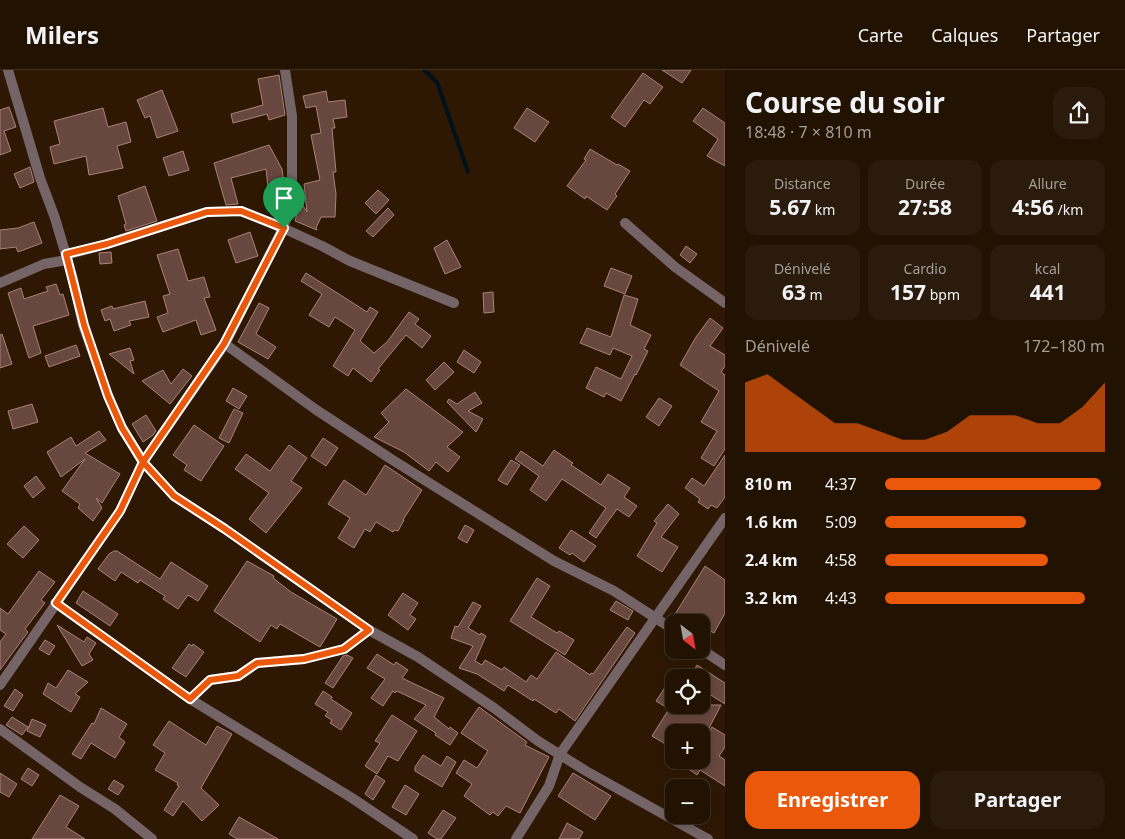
<!DOCTYPE html>
<html lang="fr">
<meta charset="utf-8">
<style>
body{margin:0;font-family:"Noto Sans",sans-serif;background:#2a1b0c;color:#f1f3f6;height:100vh;display:flex;flex-direction:column;font-size:19px;white-space:nowrap}
*{box-sizing:border-box;margin:0}
p{font-size:16px;color:#a29e99}
.icon{flex:none;width:28px;height:28px;fill:none;stroke:currentColor;stroke-width:2;stroke-linecap:round;stroke-linejoin:round}
.map{position:relative;flex:1;overflow:hidden}
.panel{display:flex;flex-direction:column;background:#221202;width:400px}
.panel>*{flex:none}
.needle{width:32px;rotate:149deg}
.controls{position:absolute;left:665px;top:544px;display:grid;gap:10px}
.controls a{display:grid;place-items:center;width:45px;height:45px;border-radius:10px;background:#221202;box-shadow:0 2px 8px #0003,0 0 0 1px #3f3224;font-size:25px}
.pin{position:absolute;display:grid;place-items:center;width:42px;height:42px;color:#fff;margin:-51px -21px;border-radius:50% 50% 50% 0;rotate:-45deg;box-shadow:0 0 5px #0007}
.pin .icon{rotate:45deg}
.round{display:grid;place-items:center;flex:none;width:52px;height:52px;border-radius:15px;background:#2a1b0c}
.headline{display:flex;align-items:center;justify-content:space-between;height:85px;padding:0 20px}
h1{font-size:28px;font-weight:700;line-height:38px}
.stats{display:grid;grid-template-columns:repeat(3,1fr);gap:8px;height:85px;padding:5px 20px}
.stats div{display:grid;align-content:center;border-radius:12px;background:#2a1b0c;text-align:center}
.stats b{font-size:21px;font-weight:700}
.stats small{font-size:14px;font-weight:400}
.stats p{font-size:14px}
.chart{height:140px;padding:10px 20px}
.chart p{display:flex;justify-content:space-between}
.chart svg{width:100%;height:90px;margin-top:5px;fill:#ea580c;opacity:.7}
.cta{display:flex;gap:10px;margin-top:auto;padding:10px 20px}
.cta a{flex:1;height:58px;border-radius:15px;background:#ea580c;color:#fff;font-size:20px;font-weight:700;line-height:58px;text-align:center}
.cta a+a{background:#2a1b0c;color:#f1f3f6}
ul{padding:0 20px;list-style:none;font-size:16px}
li{display:grid;grid-template-columns:80px 60px 1fr;align-items:center;height:38px}
li i{height:12px;border-radius:6px;background:#ea580c}
header{display:flex;align-items:center;gap:30px;box-sizing:border-box;height:70px;padding:0 25px;background:#221202;border-bottom:1px solid #3f3224}
header strong{font-size:24px}
nav{display:flex;gap:28px;margin-inline-start:auto;font-size:18px}
main{display:flex;flex:1;min-height:0}
.map>svg:first-child{display:block}
</style>
<header>
<strong>Milers</strong>
<nav><a>Carte</a><a>Calques</a><a>Partager</a></nav>
</header>
<main>
<div class="map">
<svg width="725" height="769" viewBox="0 0 725 769">
<rect width="100%" height="100%" fill="#2e1803"/>
<g fill="none" stroke-linecap="round" stroke-linejoin="round">
<!-- stream -->
<path stroke="#00111b" stroke-width="4" d="M424 0 437 12 468 102"/>
</g>
<!-- building -->
<path fill="#68473f" stroke="#a88279" d="M662 0H691L682 13Z
M643 3 663 17 650 34 644 30 625 57 611 47Z
M279 5 285 45 269 50 267 44 233 53 231 44 263 35 258 9Z
M162 20 178 61 157 68 150 46 145 48 137 30Z
M326 21 328 32 345 30 347 47 333 49 335 58H332L336 102H333L336 124 335 147H321L316 158 317 160 295 151 300 131 307 142 304 114 320 110 311 65 321 63 316 36 306 38 303 26Z
M9 37 16 57 4 61 11 81 0 85V40Z
M103 38 108 57 126 52 131 72 117 76 123 98 89 105 86 86 54 94 50 77 60 74 54 51Z
M527 38 549 52 535 72 514 58Z
M703 38 725 53V96L707 86 718 69 693 51Z
M269 75 282 99 284 113H285V127L269 128 266 99 231 108 238 134 226 135 214 93Z
M590 79 617 95 618 94 630 101 615 124 617 126 607 140 586 126 585 129 567 116 586 90 584 89Z
M183 81 189 100 169 106 163 88Z
M30 97 34 112 20 118 14 104Z
M145 116 157 151 126 161 124 155 126 154 118 126Z
M378 120 389 130 376 144 365 133Z
M388 138 394 145 373 167 366 161Z
M34 152 42 173 18 182 16 177 0 179V160L18 158Z
M250 162 258 186 236 193 228 170Z
M447 170 461 197 445 204 434 178Z
M686 176 697 184 690 193 680 185Z
M178 179 188 211 204 207 210 227 204 228 216 260 201 265 196 250 163 262 157 247 168 243 163 226 170 224 157 185Z
M111 182 112 193 100 194 99 183Z
M611 198 632 206 625 224 604 216Z
M306 203 367 242 370 237 378 242 360 271 374 283 387 272 409 242 419 249 415 254 431 266 422 278 406 265 378 299 380 300 371 312 353 298 348 306 333 296 355 260 335 247 329 257 309 245 322 224 301 211Z
M56 214 60 225 63 224 69 245 33 256 41 283 29 288 8 223 21 218 24 229 48 221 46 217Z
M493 222 494 242 484 243 483 223Z
M624 225 638 229 630 255 651 265 644 279 648 281 636 305 635 304 621 331 606 323 604 327 586 318 596 297 621 309 632 286 613 278 610 285 580 273 587 258 611 267Z
M145 231 149 247 129 251 131 255 114 261 110 249 105 251 101 240 112 236 113 239Z
M259 233 269 238 256 264 276 277 268 289 238 272Z
M710 248 723 258 710 276 725 285V296L721 302 725 305V379L714 396 701 388 717 361 701 352 719 321 680 295 696 267Z
M2 264 12 294 0 298V265Z
M76 275 80 286 49 297 45 286Z
M130 278 134 290 130 291 134 304 109 284Z
M464 280 481 292 474 303 457 292Z
M444 292 454 302 435 320 426 310Z
M183 299 192 306 170 334 142 311 163 300 171 314Z
M233 318 247 326 239 339 226 331Z
M406 319 463 362 447 377 460 387 448 402 436 392 429 401 404 382 374 367 389 352 381 343Z
M475 322 482 333 468 341 483 349 476 362 447 332 449 329 457 334Z
M659 328 672 336 659 356 646 347Z
M32 334 38 352 13 359 8 341Z
M234 339 243 343 229 373 219 368Z
M146 345 156 361 153 365 143 372 132 354Z
M194 355 224 376 201 411 184 400 187 395 173 385Z
M99 361 106 370 85 383 120 404 102 433 96 428 102 438 93 451 78 438 80 434 62 421 85 389 61 407 47 382 71 367 76 376Z
M323 368 338 378 326 396 311 386Z
M289 375 307 388 291 411 302 418 266 463 249 449 269 423 235 399 246 384 270 401Z
M554 380 573 393 571 395 601 415 608 404 630 418 624 427 637 436 629 447 617 439 596 468 589 463 606 438 562 409 546 431 530 420 539 406 515 389 521 381 543 396Z
M725 385V427L717 438 711 435 708 439 698 432 700 429 685 418 692 408 704 416Z
M511 390 520 395 507 415 498 410Z
M385 395 422 420 403 450H404L398 461 394 460 393 462 376 452 370 462 365 459 354 478 338 468 350 448 328 434 344 410 366 425Z
M36 406 45 418 33 428 24 416Z
M668 434 679 444 661 467 678 477 662 502 637 486 657 453 654 451Z
M465 455 474 460 467 473 458 468Z
M24 456 39 470 23 488 7 474Z
M571 460 596 476 584 492 572 483 570 485 559 478Z
M114 481H117L160 509 171 492 208 516 198 531 188 525 178 539 163 529 165 526 140 510 138 513 121 502 115 511 98 499 109 484Z
M247 491 274 506 273 508 291 522 337 549 320 577 280 554 277 559 271 555 260 572 214 541Z
M705 496 725 510V543L714 563 701 556V552H677L672 549Z
M39 501 55 512 41 530 45 533 25 559 28 562 0 600V572L6 564 0 560V538L8 544Z
M537 508 550 516 531 547 557 563 559 561 574 570 565 585 510 551Z
M83 521 118 544 110 556 76 533Z
M403 523 418 533 410 545 416 549 408 560 388 545Z
M616 531 633 541 628 550 610 540Z
M473 532 481 536 468 558 480 565 481 563 486 566 475 591 482 595 485 590 502 600 504 597 526 612 531 605 537 609 556 582 590 605 591 603 593 604 627 557 635 563 575 651 559 639 556 643 534 629 533 631 508 615 504 621 477 604 459 598 473 576 451 568 455 556 458 557Z
M57 555 84 572 87 567 96 573 89 584 93 590 82 596Z
M45 570 55 576 49 585 39 579Z
M189 574 192 576 193 574 204 582 186 607 172 598Z
M377 584 394 595 396 592 408 600 402 608 444 628 434 647 449 659 450 657 458 663 450 675 435 665 436 663 414 649 426 635 397 621 395 623 393 621 383 636 371 628 385 609 367 598Z
M347 585 353 588 333 618 325 613 343 586Z
M697 595 725 613V634L701 619V608H690Z
M68 600 88 612 75 624 80 627 71 642 43 624 48 613 56 618Z
M674 604V635H721L707 662H674V679L652 666 669 639 656 631Z
M15 619 23 625 13 641 4 636Z
M323 621 332 627 331 629 352 643 341 660 330 653 332 650 325 646 328 642 315 634Z
M479 637 527 672 525 675 549 687 520 743 506 736 498 746 493 742 490 745 464 726 472 714 456 703 464 690 477 698 488 681 461 663Z
M101 638 127 654 119 667 125 672 115 688 91 673 81 689 72 684 92 653 94 654Z
M392 645 417 661 398 691 388 686 377 704 365 696 380 673 375 671Z
M12 647 28 657 22 665 6 655Z
M32 649 46 655 40 667 27 661Z
M169 651 206 675 217 656 232 664 201 718 219 735 202 751 183 731 173 746 164 740 179 716 177 715 178 713 155 700 165 683 153 675Z
M712 657 725 665V677L719 686 725 690V716L700 700 697 705 687 698 690 694 684 690H701V674Z
M423 685 441 696 447 686 456 692 442 717 415 701V697Z
M28 698 39 705 32 716 21 709Z
M0 703 17 714 9 727 0 722Z
M573 703 611 726 595 750 558 726Z
M376 705 385 711 373 730 365 724Z
M114 710 124 716 118 725 108 719Z
M405 715 419 724 406 745 392 737Z
M60 725 79 736 66 757 85 769H32Z
M443 740 456 748 441 769H437L428 763Z
M239 747 278 769H237L229 764Z
M567 753 583 762 579 769H559Z"/>
<g fill="none" stroke-linecap="round" stroke-linejoin="round">
<!-- minor -->
<path stroke="#746468" stroke-width="10" d="M8 0 40 108 55 148 73 209 83 255 108 325 122 358 143 392 174 426 225 459 369 560 418 587 494 638 538 671 586 701 708 769
M625 153 675 197 725 233
M66 185 107 174 207 142 241 141 283 158 322 176 350 191 454 233
M0 213 44 194 67 190
M225 274 315 339 391 389 554 491 614 521 674 560
M55 533 190 629 352 728 413 769
M701 579 725 595
M0 615 120 441 143 392 225 274 283 158 292 135V46L285 0
M190 629 210 610 238 606 257 593 304 589 344 579 369 560
M0 659 80 717 115 739 152 769
M516 769 549 716 560 684 725 448"/>
</g>
<g fill="none" stroke-linecap="round" stroke-linejoin="round">
<defs>
<path id="route" d="M284 158 241 141 207 142 107 174 66 184 84 255 108 326 122 358 143 392 120 441 56 533 190 629 210 610 238 606 257 593 304 589 344 579 369 560 225 459 174 426 143 392 224 274 284 158"/>
</defs>
<!-- route casing -->
<use href="#route" stroke="#fff" stroke-width="10"/>
<!-- route -->
<use href="#route" stroke="#ea580c" stroke-width="6"/>
</g>
</svg>
<div class="controls">
<a><svg class="needle" viewBox="-14 -14 28 28"><path d="M0-13l5 13h-10z" fill="#e53935"/><path d="M0 13l5-13h-10z" fill="#a29e99"/></svg></a>
<a><svg class="icon" aria-label="locate" viewBox="0 0 24 24"><circle cx="12" cy="12" r="6"/><path d="M12 2v4M12 18v4M2 12h4M18 12h4"/></svg></a>
<a>+</a>
<a>−</a>
</div>
<div class="pin" style="left:284px;top:158px;background:#1e9e55"><svg class="icon" aria-label="arrive" viewBox="0 0 24 24"><path d="M6 21V4h12l-3 4 3 4H6"/></svg></div>
</div>
<section class="panel">
<div class="headline"><div><h1>Course du soir</h1><p>18:48 · 7 × 810 m</p></div><a class="round"><svg class="icon" aria-label="share" viewBox="0 0 24 24"><path d="M12 15V3M7 8l5-5 5 5M5 13v7h14v-7"/></svg></a></div>
<div class="stats">
<div><p>Distance</p><b>5.67<small> km</small></b></div>
<div><p>Durée</p><b>27:58</b></div>
<div><p>Allure</p><b>4:56<small> /km</small></b></div>
</div>
<div class="stats">
<div><p>Dénivelé</p><b>63<small> m</small></b></div>
<div><p>Cardio</p><b>157<small> bpm</small></b></div>
<div><p>kcal</p><b>441</b></div>
</div>
<div class="chart"><p><span>Dénivelé</span>172–180 m</p>
<svg viewBox="0 0 160 44" preserveAspectRatio="none"><path d="M0 44V10L10 6L20 14L30 22L40 30L50 30L60 34L70 38L80 38L90 34L100 26L110 26L120 26L130 30L140 30L150 22L160 10V44z"/></svg>
</div>
<ul>
<li><b>810 m</b>4:37<i style="width:98%"></i></li>
<li><b>1.6 km</b>5:09<i style="width:64%"></i></li>
<li><b>2.4 km</b>4:58<i style="width:74%"></i></li>
<li><b>3.2 km</b>4:43<i style="width:91%"></i></li>
</ul>
<div class="cta"><a>Enregistrer</a><a>Partager</a></div>
</section>
</main>
